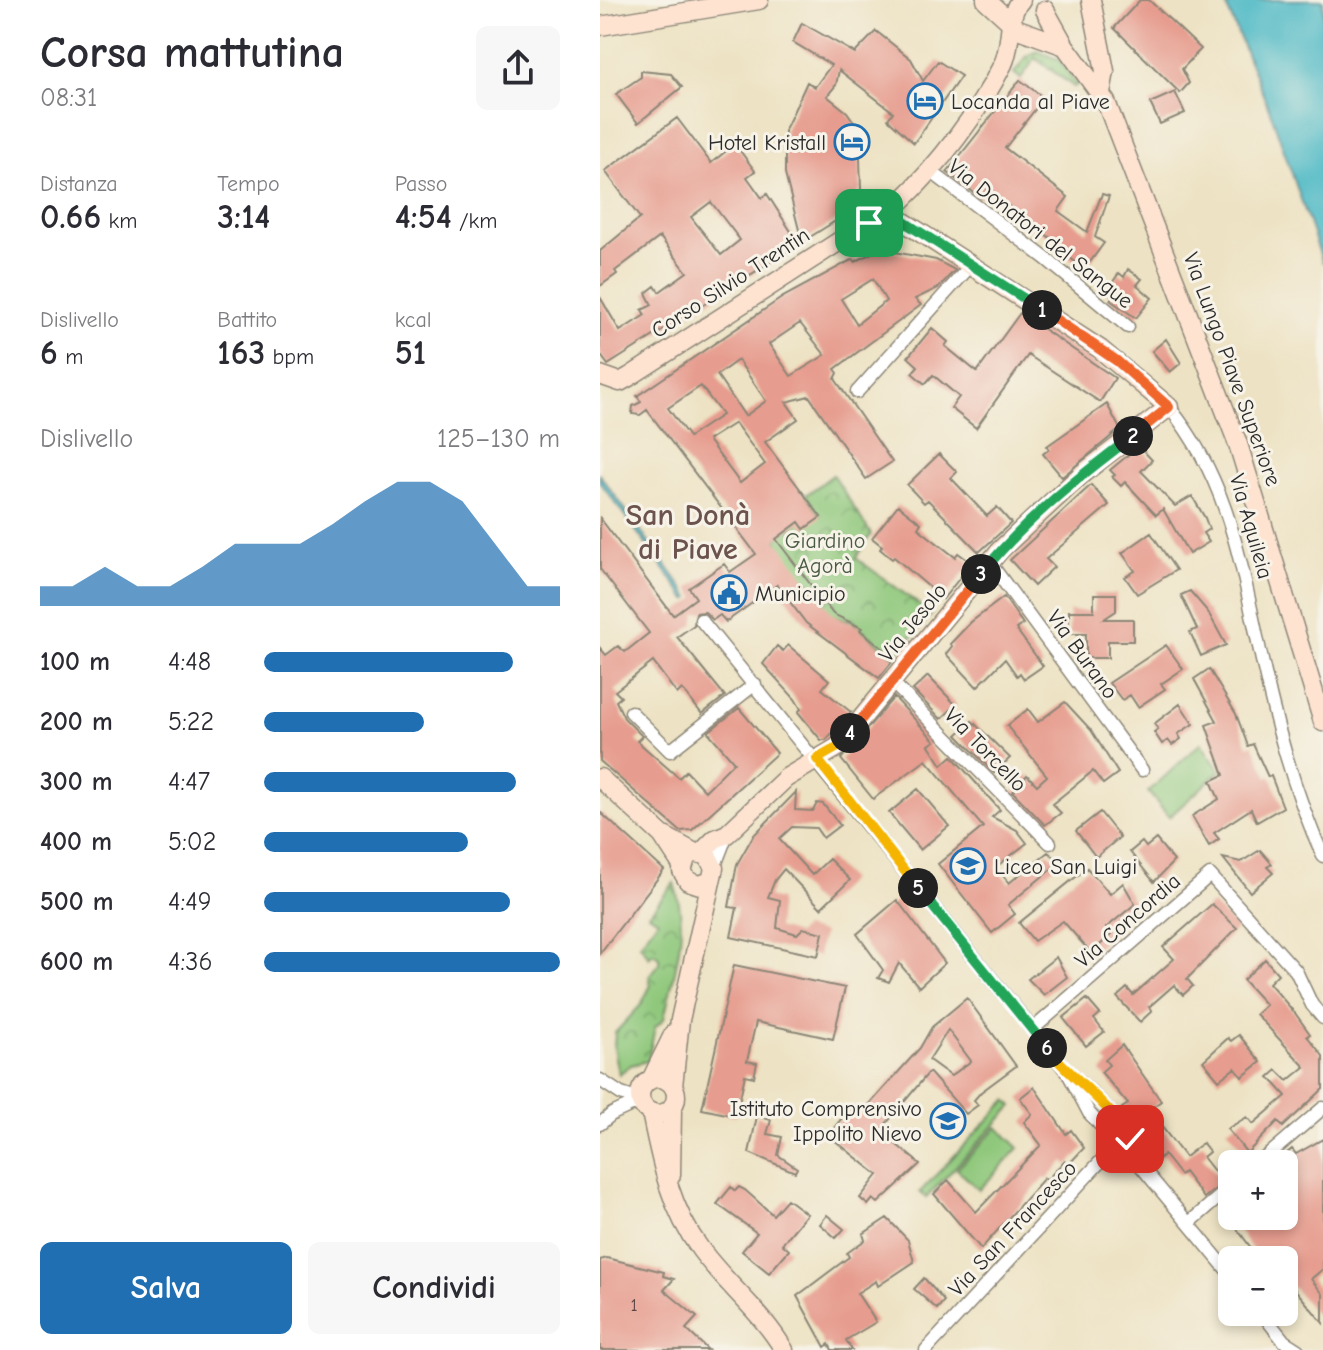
<!DOCTYPE html>
<html lang="it">
<meta charset="utf-8">
<style>
body{margin:0;font-family:"Comic Neue",sans-serif;background:#f7f7f7;color:#2b2b33;height:100vh;display:flex;flex-direction:column;font-size:30px;white-space:nowrap}
*{box-sizing:border-box;margin:0}
p{font-size:26px;color:#7c7c81}
.icon{flex:none;width:44px;height:44px;fill:none;stroke:currentColor;stroke-width:2;stroke-linecap:round;stroke-linejoin:round}
.map{position:relative;flex:1;overflow:hidden}
.details{display:flex;flex-direction:column;background:#fff;width:600px}
.details>*{flex:none}
.tools{position:absolute;left:618px;top:1150px;display:grid;gap:16px}
.tools a{display:grid;place-items:center;width:80px;height:80px;border-radius:12px;background:#fff;box-shadow:0 4px 12px #0003;font-size:40px}
.pin{position:absolute;display:grid;place-items:center;width:68px;height:68px;color:#fff;margin:-34px;border-radius:16px;box-shadow:0 4px 12px #0006}
.km{position:absolute;width:40px;height:40px;margin:-20px;border-radius:50%;background:#222;color:#fff;font-size:22px;line-height:40px;text-align:center}
.round{display:grid;place-items:center;flex:none;width:84px;height:84px;border-radius:12px;background:#f7f7f7}
.overview{display:flex;align-items:center;justify-content:space-between;height:136px;padding:0 40px}
h1{font-size:44px;font-weight:700;line-height:60px}
.figures{display:grid;grid-template-columns:repeat(3,1fr);gap:12px;height:136px;padding:8px 40px}
.figures div{display:grid;align-content:center}
.figures b{font-size:34px;font-weight:700}
.figures small{font-size:22px;font-weight:400}
.figures p{font-size:22px}
.chart{height:224px;padding:16px 40px}
.chart p{display:flex;justify-content:space-between}
.chart svg{width:100%;height:144px;margin-top:8px;fill:#1f6fb2;opacity:.7}
.action{display:flex;gap:16px;margin-top:auto;padding:16px 40px}
.action a{flex:1;height:92px;border-radius:12px;background:#1f6fb2;color:#fff;font-size:32px;font-weight:700;line-height:92px;text-align:center}
.action a+a{background:#f7f7f7;color:#2b2b33}
ul{padding:0 40px;list-style:none;font-size:26px}
li{display:grid;grid-template-columns:128px 96px 1fr;align-items:center;height:60px}
li i{height:20px;border-radius:10px;background:#1f6fb2}
main{display:flex;flex:1;min-height:0}
.map>svg:first-child{display:block}
</style>
<main>
<section class="details">
<div class="overview"><div><h1>Corsa mattutina</h1><p>08:31</p></div><a class="round"><svg class="icon" aria-label="share" viewBox="0 0 24 24"><path d="M12 15V3M7 8l5-5 5 5M5 13v7h14v-7"/></svg></a></div>
<div class="figures">
<div><p>Distanza</p><b>0.66<small> km</small></b></div>
<div><p>Tempo</p><b>3:14</b></div>
<div><p>Passo</p><b>4:54<small> /km</small></b></div>
</div>
<div class="figures">
<div><p>Dislivello</p><b>6<small> m</small></b></div>
<div><p>Battito</p><b>163<small> bpm</small></b></div>
<div><p>kcal</p><b>51</b></div>
</div>
<div class="chart"><p><span>Dislivello</span>125–130 m</p>
<svg viewBox="0 0 160 44" preserveAspectRatio="none"><path d="M0 44V38L10 38L20 32L30 38L40 38L50 32L60 25L70 25L80 25L90 19L100 12L110 6L120 6L130 12L140 25L150 38L160 38V44z"/></svg>
</div>
<ul>
<li><b>100 m</b>4:48<i style="width:84%"></i></li>
<li><b>200 m</b>5:22<i style="width:54%"></i></li>
<li><b>300 m</b>4:47<i style="width:85%"></i></li>
<li><b>400 m</b>5:02<i style="width:69%"></i></li>
<li><b>500 m</b>4:49<i style="width:83%"></i></li>
<li><b>600 m</b>4:36<i style="width:100%"></i></li>
</ul>
<div class="action"><a>Salva</a><a>Condividi</a></div>
</section>
<div class="map">
<svg width="723" height="1350" viewBox="0 0 723 1350">
<defs>
<pattern id="grass-dots" width="8" height="8" patternUnits="userSpaceOnUse" patternTransform="scale(2)"><rect width="8" height="8" fill="#8fc87c"/><path d="M2 2h.1M6 6h.1" fill="none" stroke="#75a366" stroke-width="1.8" stroke-linecap="round"/></pattern>
<pattern id="park-crowns" width="20" height="18" patternUnits="userSpaceOnUse" patternTransform="scale(2)"><rect width="20" height="18" fill="#8fc87c"/><path d="M2 6a3 3 0 1 1 6 0M12 15a3 3 0 1 1 6 0" fill="none" stroke="#75a366"/></pattern>
</defs>
<rect width="100%" height="100%" fill="#f7f3e8"/>
<filter id="ink" filterUnits="userSpaceOnUse"><feTurbulence type="fractalNoise" baseFrequency=".0125" numOctaves="2"/><feDisplacementMap in="SourceGraphic" scale="16" xChannelSelector="R" yChannelSelector="G"/><feConvolveMatrix kernelMatrix="1 2 1 2 8 2 1 2 1" color-interpolation-filters="sRGB"/></filter>
<filter id="wash" filterUnits="userSpaceOnUse"><feTurbulence type="fractalNoise" baseFrequency=".006" numOctaves="4" result="noise"/><feDisplacementMap in="SourceGraphic" scale="32" xChannelSelector="R" yChannelSelector="G"/><feGaussianBlur stdDeviation="1.8" result="paint"/><feColorMatrix in="noise" values="0 0 0 0 0 0 0 0 0 0 0 0 0 0 0 0 0 1.4 0 .05"/><feComposite in="paint" operator="in"/></filter>
<g filter="url(#wash)">
<rect width="100%" height="100%" fill="#ede2c3"/>
<!-- grass -->
<path fill="url(#grass-dots)" stroke="#5d7a54" stroke-width="2" d="M438 51 459 60 477 85 474 87 435 58 421 79 414 73 427 56Z"/>
<!-- park -->
<path fill="url(#park-crowns)" stroke="#5d7a54" stroke-width="2" d="M233 475 271 534 256 558 332 614 294 657 252 621 223 612 176 539 199 522 220 516 206 495Z
M74 883C90 930 74 972 64 1019L55 1027 48 1061 31 1065 19 1074 14 1047 15 1033 41 1005 51 985 49 977 59 964V957L53 953 49 957 40 944 58 920 49 914Z"/>
<!-- garden -->
<path fill="#8fc87c" stroke="#5d7a54" stroke-width="2" d="M601 743 620 771 569 817 548 792Z
M407 1100 413 1106 326 1198 320 1192Z
M397 1127 419 1148 379 1190 357 1169Z"/>
<!-- water -->
<path fill="#4ab8c5" stroke="#3a7278" stroke-width="2" d="M624 0H723V263L672 116Z
M0 475 90 598 87 600 0 482Z"/>
<g id="blocks">
<!-- building -->
<path fill="#e69c8e" fill-rule="evenodd" d="M540 0H549L601 49 582 69 589 83 580 93 514 28Z
M202 23 255 53 276 31 311 59 323 81 338 61 361 76 314 143 288 119 293 112 239 70 236 85 227 96 247 112 259 129 261 189 237 220 202 242 185 174V130L207 82 215 87 231 65 193 42Z
M41 71 71 74 82 87 38 123 16 94 41 77Z
M420 80 444 98 405 148 468 197 458 211 487 232 502 194 509 196 495 237 504 243 485 269 465 254 466 250 398 198 387 190 381 198 347 172Z
M575 92 585 113 560 124 550 103Z
M77 118 111 163 135 144 155 171 147 177 162 198 167 194 199 244 8 365 0 354V297L20 331 45 315 42 310 52 305 46 293 55 286 59 292 87 272 60 237 15 271 17 274 0 286V251L40 218 5 171ZM111 202 140 240 121 255 91 217Z
M279 249 336 260 355 270 338 288 315 299 321 305 235 369 238 373 235 379 292 462 266 479 209 396 186 402 198 419 165 442 221 517 204 529 199 522 176 539 233 614 262 628 260 630 295 658 279 678 206 623 177 585 126 622 120 615 113 620 105 612 96 613 94 625 77 637 125 696 102 714 82 689 77 694 53 662 15 691 21 697 16 701 24 718 42 736 37 741 79 778 86 771 105 791 134 762 108 732 139 708 177 753 92 830 80 831 0 761V648L6 655 18 646 25 652 49 633 0 569V518L73 615 96 598 89 588 124 564 130 572 156 554 47 410 40 415 32 414 33 406 41 402 37 396 183 297 253 259 255 262ZM273 279 286 301 257 324 241 299ZM200 323 225 355 191 376 169 344ZM138 360 166 401 145 416 117 375ZM101 386 122 415 89 437 68 408ZM135 423 165 464 140 483 108 440Z
M528 269 542 279 537 285 552 298 536 318 510 300 513 296 506 292 519 273 524 277Z
M420 313 515 378 500 402 428 355 376 428 351 408 359 397 333 375 325 384 312 373 318 366 308 357 332 328 348 342 345 346 377 372Z
M566 339 581 363 570 372 552 351Z
M507 404 520 429 462 477 443 454 449 449 447 446Z
M539 446 552 460 541 471 575 506 592 496 605 518 609 529 603 533 609 542 589 554 563 509 556 515 525 482 521 486 512 477 515 475 510 470Z
M339 454 357 472 351 478 387 516 397 507 411 523 379 552 328 500 324 503 307 485Z
M491 485 509 505 446 559 454 567 434 586 410 560Z
M298 505 321 523 318 528 355 557 358 553 369 561V566L343 599 294 557 292 559 280 549 282 546 272 538Z
M551 533 576 570 537 594 525 577 535 571 522 553Z
M590 591 608 612 626 645 601 656 590 632 597 629 581 595Z
M494 594H516V611L504 619H533V641H508V658H486V634H469V611H494Z
M404 597 423 624 416 629 443 666 424 679 420 673 417 676 405 659 377 687 346 654 352 646 350 644 371 622Z
M188 645 229 680 222 689 251 712 226 740H221L198 712 201 709 195 699 163 664 177 646 183 651Z
M566 645 583 669 561 684 565 689 538 707 530 695 522 700 509 683Z
M609 669 636 714 648 746 653 744 668 777 671 776 683 807 657 822 651 809 614 833 619 839 609 846 592 816 619 799 611 781 624 775 606 725 617 721 594 679Z
M328 676 356 705 341 719 313 690Z
M294 697 335 741 329 745 342 765 352 756 400 810 392 817 417 830 427 843 396 867 409 883 448 852 460 862 408 905 415 914 392 933 338 864 383 827 326 760 273 799 241 759Z
M465 702 491 730 518 773 503 784 493 771 452 804 461 813 445 825 413 792 427 775 437 785 447 776 407 726 428 709 438 722Z
M580 704 593 724 578 734 581 739 572 745 568 740 562 744 554 732 558 729 554 724Z
M372 721 410 758 394 773 357 735Z
M318 789 349 826 320 850 289 813Z
M196 792 195 810 213 811 217 803 223 804 240 825 223 838 216 828 192 827 179 839 212 875 229 859 250 880 221 908 184 869 175 880 168 897 180 900 177 928 197 934 203 928 223 933 218 956 131 937 137 908 129 907 137 864 153 836Z
M0 812 64 870 0 953Z
M500 812 520 837 496 857 476 831Z
M556 839 574 861 554 882 530 852 542 842 546 847Z
M660 850 672 864 667 867 673 873 650 892 623 858 641 862Z
M487 868 510 894 523 883 535 904 506 928 511 935 491 953 463 921 434 941 419 923Z
M297 900 345 963 319 987 299 963 289 982 278 978 283 970 257 934Z
M612 904 637 928 587 979 593 986 583 995 574 985 549 1007 552 1011 540 1022 517 997 527 988 533 995 574 959 563 947Z
M456 957 467 977 444 995 428 979Z
M665 959 678 974 669 983 695 1013 710 1034 707 1036 723 1056V1089L683 1127 678 1121 647 1153 627 1129 647 1117 653 1124 686 1096 669 1077 677 1070 688 1081 705 1067 656 1014 666 1005 643 980Z
M134 965 245 988 233 1039 156 1022 147 1061 157 1063 154 1077 145 1075 136 1116 102 1109Z
M367 998 416 1066 381 1092 374 1100 378 1105 366 1114 329 1072 280 1131 320 1164 278 1203 273 1199 268 1205 260 1198 278 1175 228 1135 251 1107 260 1115 320 1048 332 1027ZM348 1030 371 1061 351 1076 329 1060Z
M487 999 500 1014 494 1019 504 1032 486 1046 463 1018Z
M639 1035 661 1062 642 1077 635 1068 619 1080 603 1061 628 1038 631 1041Z
M522 1045 561 1101 549 1110 585 1157 603 1143 609 1152 603 1157 618 1176 626 1169 632 1176 604 1198 584 1172 580 1175 564 1155 560 1158 522 1108 528 1104 501 1072 509 1065 505 1060Z
M434 1087 466 1134 471 1130 484 1148 468 1165 464 1161 447 1180 444 1178 381 1249 334 1194 348 1180 376 1212 441 1145 424 1122 432 1114 420 1098Z
M157 1116 171 1120 167 1134 182 1137 178 1155 197 1168 195 1172 149 1153Z
M723 1139V1269L711 1279 723 1294V1323L693 1287 684 1293V1248L668 1260H660L621 1207 632 1198V1216H684V1164H674L692 1149 696 1154Z
M131 1187 135 1191 139 1187 145 1190 173 1215 187 1199 207 1214 182 1244 189 1250 169 1273 142 1251 157 1233 117 1204Z
M227 1215 244 1229 236 1238 220 1224Z
M287 1218 308 1240 314 1262 278 1286 276 1281 257 1293 276 1322 246 1340 252 1350H232L229 1344 225 1347 197 1296 249 1257 247 1253 265 1240 263 1234Z
M7 1258 64 1272 63 1276 74 1279 64 1290 97 1317 86 1329 108 1350H0V1260Z
M324 1278 344 1301 337 1309 314 1289Z"/>
</g>
</g>
<g filter="url(#ink)">
<use href="#blocks" fill-opacity="0" stroke="#8c8677" stroke-width="2"/>
<g fill="none" stroke-linecap="round" stroke-linejoin="round">
<defs>
<path id="street" d="M329 170 445 258 528 327
M257 392 372 264
M569 407C633 485 642 574 664 669 678 733 696 797 723 856
M390 563 542 770
M101 620 468 1073C505 1099 525 1131 547 1170
M293 683 450 843
M31 712 70 751 155 684
M114 868 127 834
M433 1029 610 875 696 971 712 1005 723 1018
M468 1073 489 1113 523 1150
M0 1080 21 1094 40 1100
M0 1124 12 1114 40 1101
M658 1164 723 1108
M540 1165 632 1276
M589 1223 632 1186
M661 1312 684 1341 698 1350
M326 1350 512 1149 534 1148"/>
<path id="secondary" d="M386 0 418 29 465 46
M491 0 505 71 501 93
M445 10 465 46 506 102 638 444 723 722
M0 26 159 0
M0 375 20 382 29 377 300 202C339 165 379 112 403 64 413 44 406 15 421 0
M0 778 62 835 83 867
M62 835 95 853 107 855 114 868 80 1020 73 1086
M101 853 115 839 127 834 186 778 238 747 400 550 482 474 569 407 500 349 287 211
M86 858 82 871 88 881 100 885 110 881
M40 1096a18 18 0 1 1 36 0a18 18 0 1 1-36 0Z
M52 1078 74 1033
M51 1112C61 1161 70 1209 101 1250 127 1285 162 1312 184 1350
M71 1175 72 1108"/>
</defs>
<!-- street casing -->
<use href="#street" stroke="#8c8677" stroke-width="15"/>
<!-- secondary casing -->
<use href="#secondary" stroke="#8c8677" stroke-width="21"/>
<!-- street -->
<use href="#street" stroke="#fff" stroke-width="12"/>
<!-- secondary -->
<use href="#secondary" stroke="#fee3d1" stroke-width="18"/>
</g>
</g>
<g fill="none" stroke-linecap="round" stroke-linejoin="round" filter="url(#ink)">
<defs>
<path id="split-1" d="M269 223 287 211 442 310"/>
<path id="split-2" d="M442 310 517 361 569 407 533 436"/>
<path id="split-3" d="M381 574C424 521 478 477 533 436"/>
<path id="split-4" d="M250 733 381 574"/>
<path id="split-5" d="M250 733 238 747 217 759 318 888"/>
<path id="split-6" d="M318 888 447 1048"/>
<path id="split-7" d="M447 1048C476 1083 505 1098 530 1139"/>
</defs>
<!-- split-1 casing -->
<use href="#split-1" stroke="#fff" stroke-width="16"/>
<!-- split-2 casing -->
<use href="#split-2" stroke="#fff" stroke-width="16"/>
<!-- split-3 casing -->
<use href="#split-3" stroke="#fff" stroke-width="16"/>
<!-- split-4 casing -->
<use href="#split-4" stroke="#fff" stroke-width="16"/>
<!-- split-5 casing -->
<use href="#split-5" stroke="#fff" stroke-width="16"/>
<!-- split-6 casing -->
<use href="#split-6" stroke="#fff" stroke-width="16"/>
<!-- split-7 casing -->
<use href="#split-7" stroke="#fff" stroke-width="16"/>
<!-- split-1 -->
<use href="#split-1" stroke="#22a559" stroke-width="10"/>
<!-- split-2 -->
<use href="#split-2" stroke="#f0652b" stroke-width="10"/>
<!-- split-3 -->
<use href="#split-3" stroke="#22a559" stroke-width="10"/>
<!-- split-4 -->
<use href="#split-4" stroke="#f0652b" stroke-width="10"/>
<!-- split-5 -->
<use href="#split-5" stroke="#f5b400" stroke-width="10"/>
<!-- split-6 -->
<use href="#split-6" stroke="#22a559" stroke-width="10"/>
<!-- split-7 -->
<use href="#split-7" stroke="#f5b400" stroke-width="10"/>
</g>
<!-- icons -->
<defs>
<symbol id="hotel-ring" viewBox="-11 -11 22 22"><circle r="9.5" fill="#f7f3e8" stroke="#1f6fb2" stroke-width="1.5"/><path d="M-6-4.5h1.5V1H6V5H4.5V3h-9V5H-6ZM-4 0a1.8 1.8 0 1 1 3.6 0ZM.5 0V-2.5h3Q6-2.5 6 0Z" fill="#1f6fb2"/></symbol>
<symbol id="civic-ring" viewBox="-11 -11 22 22"><circle r="9.5" fill="#f7f3e8" stroke="#1f6fb2" stroke-width="1.5"/><path d="M-.6-6.5H3V-4.5H.6V-3L4-1V1h2V6H-6V1h2V-1L-.6-3ZM-1.2 2.5V6h2.4V2.5Z" fill="#1f6fb2"/></symbol>
<symbol id="school-ring" viewBox="-11 -11 22 22"><circle r="9.5" fill="#f7f3e8" stroke="#1f6fb2" stroke-width="1.5"/><path d="M0-5L7-2L0 1L-7-2ZM-4 1L0 2.5L4 1V4Q0 6-4 4Z" fill="#1f6fb2"/></symbol>
</defs>
<g fill-rule="evenodd">
<use href="#hotel-ring" x="305" y="81" width="40" height="40"/>
<use href="#hotel-ring" x="232" y="122" width="40" height="40"/>
<use href="#civic-ring" x="109" y="573" width="40" height="40"/>
<use href="#school-ring" x="348" y="846" width="40" height="40"/>
<use href="#school-ring" x="328" y="1101" width="40" height="40"/>
</g>
<g text-anchor="middle" stroke-width="6" stroke-linejoin="round" paint-order="stroke">
<!-- number labels -->
<g font-size="18" fill="#5a4744">
<text x="34" y="1311">1</text>
</g>
<!-- poi labels -->
<g font-size="22" fill="#2b2b2b" stroke="#f7f3e8" text-anchor="start">
<text x="351" y="109">Locanda al Piave</text>
<text x="226" y="150" text-anchor="end">Hotel Kristall</text>
<text x="155" y="601">Municipio</text>
<text x="394" y="874">Liceo San Luigi</text>
<text x="322" y="1116" text-anchor="end">Istituto Comprensivo<tspan x="322" dy="25">Ippolito Nievo</tspan></text>
</g>
<!-- street labels -->
<g font-size="22" fill="#2b2b2b" stroke="#f7f3e8">
<text transform="translate(441 233) rotate(38)" y="8">Via Donatori del Sangue</text>
<text transform="translate(130 282) rotate(-33)" y="8">Corso Silvio Trentin</text>
<text transform="translate(633 369) rotate(70)" y="8">Via Lungo Piave Superiore</text>
<text transform="translate(652 526) rotate(74)" y="8">Via Aquileia</text>
<text transform="translate(312 622) rotate(-51)" y="8">Via Jesolo</text>
<text transform="translate(483 654) rotate(54)" y="8">Via Burano</text>
<text transform="translate(386 749) rotate(46)" y="8">Via Torcello</text>
<text transform="translate(527 920) rotate(-41)" y="8">Via Concordia</text>
<text transform="translate(412 1228) rotate(-47)" y="8">Via San Francesco</text>
</g>
<!-- park labels -->
<g font-size="22" fill="#495a43" stroke="#f7f3e8">
<text x="225" y="548">Giardino<tspan x="225" dy="25">Agorà</tspan></text>
</g>
<!-- district labels -->
<g font-size="30" font-weight="bold" fill="#6c534e" stroke="#f7f3e8">
<text x="88" y="525">San Donà<tspan x="88" dy="34">di Piave</tspan></text>
</g>
</g>
</svg>
<div class="tools">
<a>+</a>
<a>−</a>
</div>
<div class="pin" style="left:269px;top:223px;background:#1e9e55"><svg class="icon" aria-label="arrive" viewBox="0 0 24 24"><path d="M6 21V4h12l-3 4 3 4H6"/></svg></div>
<div class="pin" style="left:530px;top:1139px;background:#d93025"><svg class="icon" aria-label="check" viewBox="0 0 24 24"><path d="M5 12l5 5 9-10"/></svg></div>
<b class="km" style="left:442px;top:310px">1</b>
<b class="km" style="left:533px;top:436px">2</b>
<b class="km" style="left:381px;top:574px">3</b>
<b class="km" style="left:250px;top:733px">4</b>
<b class="km" style="left:318px;top:888px">5</b>
<b class="km" style="left:447px;top:1048px">6</b>
</div>
</main>
